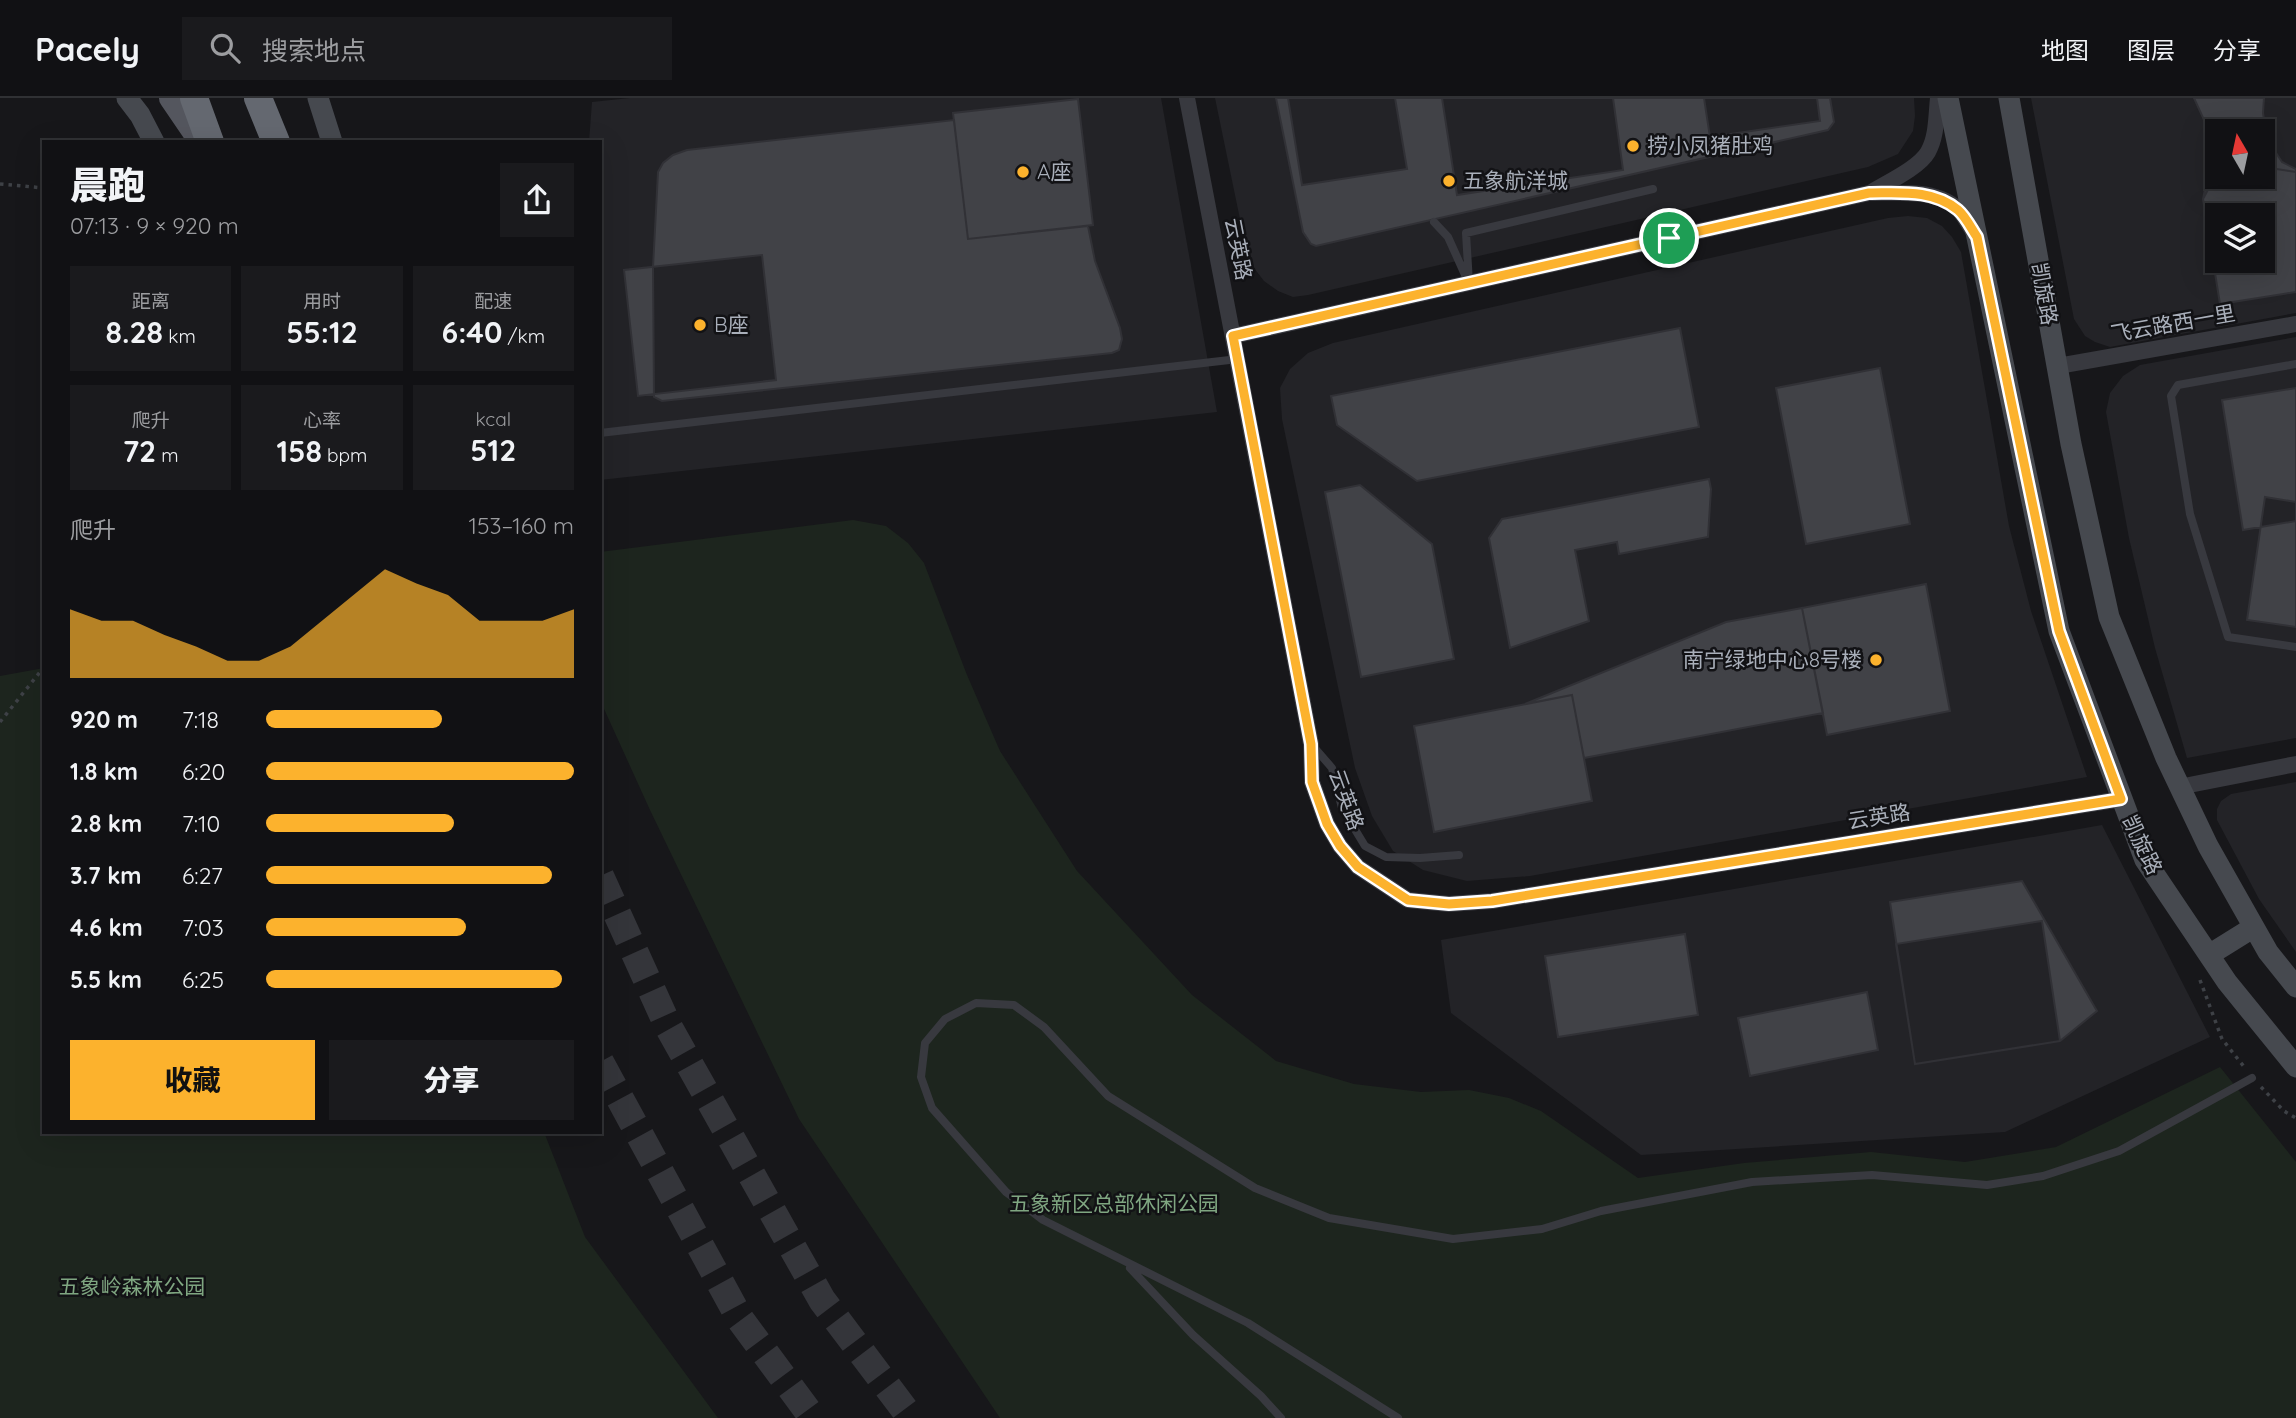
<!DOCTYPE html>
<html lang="zh">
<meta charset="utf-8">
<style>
body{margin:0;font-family:Quicksand,"Noto Sans SC",sans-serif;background:#1a1a1d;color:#f1f3f6;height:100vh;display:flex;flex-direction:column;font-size:26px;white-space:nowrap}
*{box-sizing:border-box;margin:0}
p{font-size:23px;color:#9c9da0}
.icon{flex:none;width:38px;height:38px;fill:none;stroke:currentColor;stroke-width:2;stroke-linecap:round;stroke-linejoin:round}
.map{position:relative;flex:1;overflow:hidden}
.panel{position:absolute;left:42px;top:42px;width:560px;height:994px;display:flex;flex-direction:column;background:#111114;border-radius:0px;box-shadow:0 7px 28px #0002,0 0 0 2px #303134}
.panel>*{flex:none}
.needle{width:46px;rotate:351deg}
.buttons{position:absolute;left:2205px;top:21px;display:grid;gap:14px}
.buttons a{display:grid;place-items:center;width:70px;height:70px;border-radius:0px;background:#111114;box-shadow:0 7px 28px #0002,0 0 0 2px #303134;font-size:35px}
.pin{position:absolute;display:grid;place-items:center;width:60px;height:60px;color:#fff;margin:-30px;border:4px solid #fff;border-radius:50%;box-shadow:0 2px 7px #0007}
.round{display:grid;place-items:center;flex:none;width:74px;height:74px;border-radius:0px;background:#1a1a1d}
.headline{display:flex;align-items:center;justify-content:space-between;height:119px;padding:0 28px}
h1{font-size:38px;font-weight:800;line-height:52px}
.metrics{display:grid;grid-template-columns:repeat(3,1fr);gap:10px;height:119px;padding:7px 28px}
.metrics div{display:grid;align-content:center;border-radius:0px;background:#1a1a1d;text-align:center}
.metrics b{font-size:30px;font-weight:800}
.metrics small{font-size:19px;font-weight:400}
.metrics p{font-size:19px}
.chart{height:196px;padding:14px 28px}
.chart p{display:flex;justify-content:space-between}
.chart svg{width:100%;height:126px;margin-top:7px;fill:#fcb22d;opacity:.7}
.cta{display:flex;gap:14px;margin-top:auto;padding:14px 28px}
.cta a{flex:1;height:80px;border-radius:0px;background:#fcb22d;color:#111;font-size:28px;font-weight:800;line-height:80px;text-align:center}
.cta a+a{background:#1a1a1d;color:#f1f3f6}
ul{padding:0 28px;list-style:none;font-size:23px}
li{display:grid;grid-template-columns:112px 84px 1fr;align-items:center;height:52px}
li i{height:18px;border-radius:9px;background:#fcb22d}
header{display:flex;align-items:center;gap:42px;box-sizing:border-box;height:98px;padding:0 35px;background:#111114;border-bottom:2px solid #303134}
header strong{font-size:33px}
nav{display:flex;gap:38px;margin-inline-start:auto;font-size:24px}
.search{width:490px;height:63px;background:#1a1a1d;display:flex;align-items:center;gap:18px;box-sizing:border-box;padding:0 24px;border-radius:0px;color:#9c9da0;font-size:26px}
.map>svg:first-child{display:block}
</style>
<header>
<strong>Pacely</strong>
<div class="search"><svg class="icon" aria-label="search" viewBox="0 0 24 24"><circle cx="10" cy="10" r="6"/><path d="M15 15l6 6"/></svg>搜索地点</div>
<nav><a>地图</a><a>图层</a><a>分享</a></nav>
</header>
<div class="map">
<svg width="2296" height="1320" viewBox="0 0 2296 1320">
<rect width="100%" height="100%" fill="#17171a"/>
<!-- built -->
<path fill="#232327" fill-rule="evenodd" d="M630 0H1161L1217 314 600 382V44H589L592 4Z
M1215 0H1914L1915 18 1913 33 1898 56 1868 69 1308 197 1293 199 1278 193 1264 183 1254 170 1247 155Z
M2031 0H2296V215L2110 249 2095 244 2085 238 2074 221ZM2217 33H2263V79H2217ZM2217 117H2263V163H2217Z
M1908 118 1927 120 1942 128 1952 139 1961 154 2009 428 2031 513 2087 679 1530 778 1467 783 1423 772 1393 753 1372 718 1355 670 1282 321 1280 290 1290 271 1308 255 1333 245 1888 120Z
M2296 239V640L2187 660 2155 550 2129 440 2106 314 2110 295 2123 278 2140 267Z
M2296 684V854L2259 801 2217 722V711L2221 703 2231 696Z
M2102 727 2210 939 2005 1034 1641 1057 1451 915 1441 842Z"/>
<!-- green -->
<path fill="#1d251e" d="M853 422 886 428 908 445 924 465 967 577 1000 653 1077 773 1192 897 1276 963 1354 986 1421 994 1469 992 1509 1000 1541 1013 1638 1080 1744 1065 1871 1054 1965 1064 2056 1049 2220 969 2296 1064V1320H1000L799 1021 650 712 600 602V454Z
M44 570V1034H544L585 1139 718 1320H0V578Z"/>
<!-- building -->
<path fill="#414247" stroke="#313136" stroke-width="2" fill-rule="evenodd" d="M1276 0H1830L1834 24 1828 32 1316 148 1311 146 1303 134Z
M1288 0H1395L1407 71 1302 87Z
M1442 0H1613L1623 72 1457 97Z
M1704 0H1817L1820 23 1710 39Z
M2194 0H2264L2263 15 2267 41 2282 64 2296 71V74L2263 69V33H2217V79H2220L2211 86 2203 101 2211 62V49L2205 24Z
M1078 1 1093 127 968 141 953 15Z
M954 22 968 141 1088 128 1095 163 1120 230 1122 241 1119 252 1112 255 662 303 654 299 653 169 658 74 663 65 673 57 687 52Z
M2263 69 2296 74V194L2220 206 2203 101 2211 86 2220 79H2263ZM2217 117H2263V163H2217Z
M762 157 776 282 638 298 624 172Z
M1680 230 1699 329 1417 383 1337 327 1331 298Z
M1880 270 1910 426 1806 446 1776 290Z
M2296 290V423L2243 432 2222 302Z
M1709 381 1711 391 1708 439 1619 456 1617 444 1575 452 1589 523 1510 550 1489 440 1502 421Z
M1360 387 1432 446 1454 561 1361 579 1325 394Z
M2265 399 2296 404V529L2247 522Z
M1926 486 1950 613 1827 637 1802 510Z
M1802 510 1823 615 1584 660 1572 597 1525 606 1726 524Z
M1572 597 1592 703 1434 734 1414 628Z
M2022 783 2097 913 2060 943 1915 966 1890 804Z
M2042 823 2060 943 1915 966 1896 846Z
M1685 836 1698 917 1558 939 1545 858Z
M1867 894 1878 952 1750 978 1738 920Z"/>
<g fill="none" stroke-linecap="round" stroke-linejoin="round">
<!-- highway-tunnel -->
<path stroke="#34353a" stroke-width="28" stroke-dasharray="28 14" stroke-linecap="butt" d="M600 778 668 928 822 1202 911 1320
M600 964 740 1221 813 1320"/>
<!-- path -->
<path stroke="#3e4146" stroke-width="3.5" stroke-dasharray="3.5 5" stroke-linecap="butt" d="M0 86 44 90
M0 624 44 569
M2200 882 2222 941 2245 970
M2261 989 2284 1013 2296 1020"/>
<!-- lane -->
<path stroke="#38393f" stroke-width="8" d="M1434 124 1448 139 1466 179
M1469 185 1466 135 1653 91
M2296 266 2178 287 2171 298 2190 416 2228 539 2296 549
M600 335 1238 261
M1313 648 1332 670 1342 710 1365 748 1386 759 1420 760 1459 757
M1130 1170 1193 1237 1261 1298 1281 1320
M1398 1320 1248 1225 1043 1122 1006 1094 932 1010 921 979 925 945 945 921 976 905 1014 907 1044 929 1108 998 1255 1090 1329 1120 1453 1141 1542 1131 1601 1113 1752 1084 1872 1077 1987 1087 2043 1078 2119 1053 2252 980"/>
<!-- street -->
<path stroke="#38393f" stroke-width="16" d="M1187 0 1311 646 1312 684 1327 726 1340 748 1358 769 1408 802 1449 806 1492 803 2121 701
M1870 95C1886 85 1919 70 1928 54 1937 38 1936 18 1938 0
M1233 238 1869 95C1899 95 1938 90 1961 114 1965 120 1969 127 1973 133
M2058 268 2296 226
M2179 689 2296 666"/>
<!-- secondary -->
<path stroke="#46494f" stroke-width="21" d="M127 0 140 17 154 44
M318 0 332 44
M1948 0 2059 533 2145 762 2227 884 2296 969
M2009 0 2071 346 2109 519 2166 660 2208 748 2268 854 2296 889
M2209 857 2254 829"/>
<!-- primary -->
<path stroke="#54565e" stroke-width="24" d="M171 0 201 44"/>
<!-- highway -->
<path stroke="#646870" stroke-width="28" d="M194 0 210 44
M258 0 276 44"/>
</g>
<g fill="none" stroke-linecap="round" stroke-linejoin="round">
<defs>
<path id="route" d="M1869 95C1899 95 1933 91 1958 112 1966 119 1971 130 1977 139L2059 533 2121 701 1492 803 1449 806 1408 802 1358 769 1340 748 1327 726 1312 684 1311 646 1233 238Z"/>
</defs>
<!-- route casing -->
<use href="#route" stroke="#fff" stroke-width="14"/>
<!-- route -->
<use href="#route" stroke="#fcb22d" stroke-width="9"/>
</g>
<!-- markers -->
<g fill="#fcb22d" stroke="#121215" stroke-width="2.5">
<circle cx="1633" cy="48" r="7"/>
<circle cx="1023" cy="74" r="7"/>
<circle cx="1449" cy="83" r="7"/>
<circle cx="700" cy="227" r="7"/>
<circle cx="1876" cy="562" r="7"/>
</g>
<g text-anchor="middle" stroke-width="5" stroke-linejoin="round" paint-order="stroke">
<!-- poi labels -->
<g font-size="21" fill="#a9afba" stroke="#121215" text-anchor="start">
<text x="1647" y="55">捞小凤猪肚鸡</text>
<text x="1037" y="81">A座</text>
<text x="1463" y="90">五象航洋城</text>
<text x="714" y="234">B座</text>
<text x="1862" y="569" text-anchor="end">南宁绿地中心8号楼</text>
</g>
<!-- street labels -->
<g font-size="21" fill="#a9afba" stroke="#121215">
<text transform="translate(1238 151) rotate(79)" y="7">云英路</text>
<text transform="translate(2044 196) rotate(80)" y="7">凯旋路</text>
<text transform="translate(2173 226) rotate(-10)" y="7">飞云路西一里</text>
<text transform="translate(1346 702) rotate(70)" y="7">云英路</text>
<text transform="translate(1879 719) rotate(-9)" y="7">云英路</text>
<text transform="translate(2142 747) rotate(64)" y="7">凯旋路</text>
</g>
<!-- park labels -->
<g font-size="21" fill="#7fa681" stroke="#121215">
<text x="1114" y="1113">五象新区总部休闲公园</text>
<text x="132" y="1196">五象岭森林公园</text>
</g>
</g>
</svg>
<div class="buttons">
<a><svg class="needle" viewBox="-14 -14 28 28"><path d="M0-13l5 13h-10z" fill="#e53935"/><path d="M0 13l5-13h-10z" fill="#9c9da0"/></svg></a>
<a><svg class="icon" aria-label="layers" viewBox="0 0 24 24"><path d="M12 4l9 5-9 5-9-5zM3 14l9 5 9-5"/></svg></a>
</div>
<div class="pin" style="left:1669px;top:140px;background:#1e9e55"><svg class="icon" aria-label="arrive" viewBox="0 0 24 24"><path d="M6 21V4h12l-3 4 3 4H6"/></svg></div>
<section class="panel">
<div class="headline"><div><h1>晨跑</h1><p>07:13 · 9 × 920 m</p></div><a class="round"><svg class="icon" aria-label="share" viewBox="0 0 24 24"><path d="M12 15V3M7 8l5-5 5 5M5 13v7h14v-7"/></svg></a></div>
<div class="metrics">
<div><p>距离</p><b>8.28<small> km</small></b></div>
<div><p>用时</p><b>55:12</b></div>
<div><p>配速</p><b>6:40<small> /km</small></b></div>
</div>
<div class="metrics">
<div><p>爬升</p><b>72<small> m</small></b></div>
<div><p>心率</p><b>158<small> bpm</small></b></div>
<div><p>kcal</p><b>512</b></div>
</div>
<div class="chart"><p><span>爬升</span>153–160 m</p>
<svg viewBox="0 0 160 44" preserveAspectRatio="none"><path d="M0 44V20L10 24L20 24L30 29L40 33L50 38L60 38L70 33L80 24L90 15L100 6L110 11L120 15L130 24L140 24L150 24L160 20V44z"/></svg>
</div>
<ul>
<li><b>920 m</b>7:18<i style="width:57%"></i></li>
<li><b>1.8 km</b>6:20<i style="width:100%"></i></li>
<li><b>2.8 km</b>7:10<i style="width:61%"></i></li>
<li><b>3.7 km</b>6:27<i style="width:93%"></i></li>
<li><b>4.6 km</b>7:03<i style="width:65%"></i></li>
<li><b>5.5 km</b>6:25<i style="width:96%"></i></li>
</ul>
<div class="cta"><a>收藏</a><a>分享</a></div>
</section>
</div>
